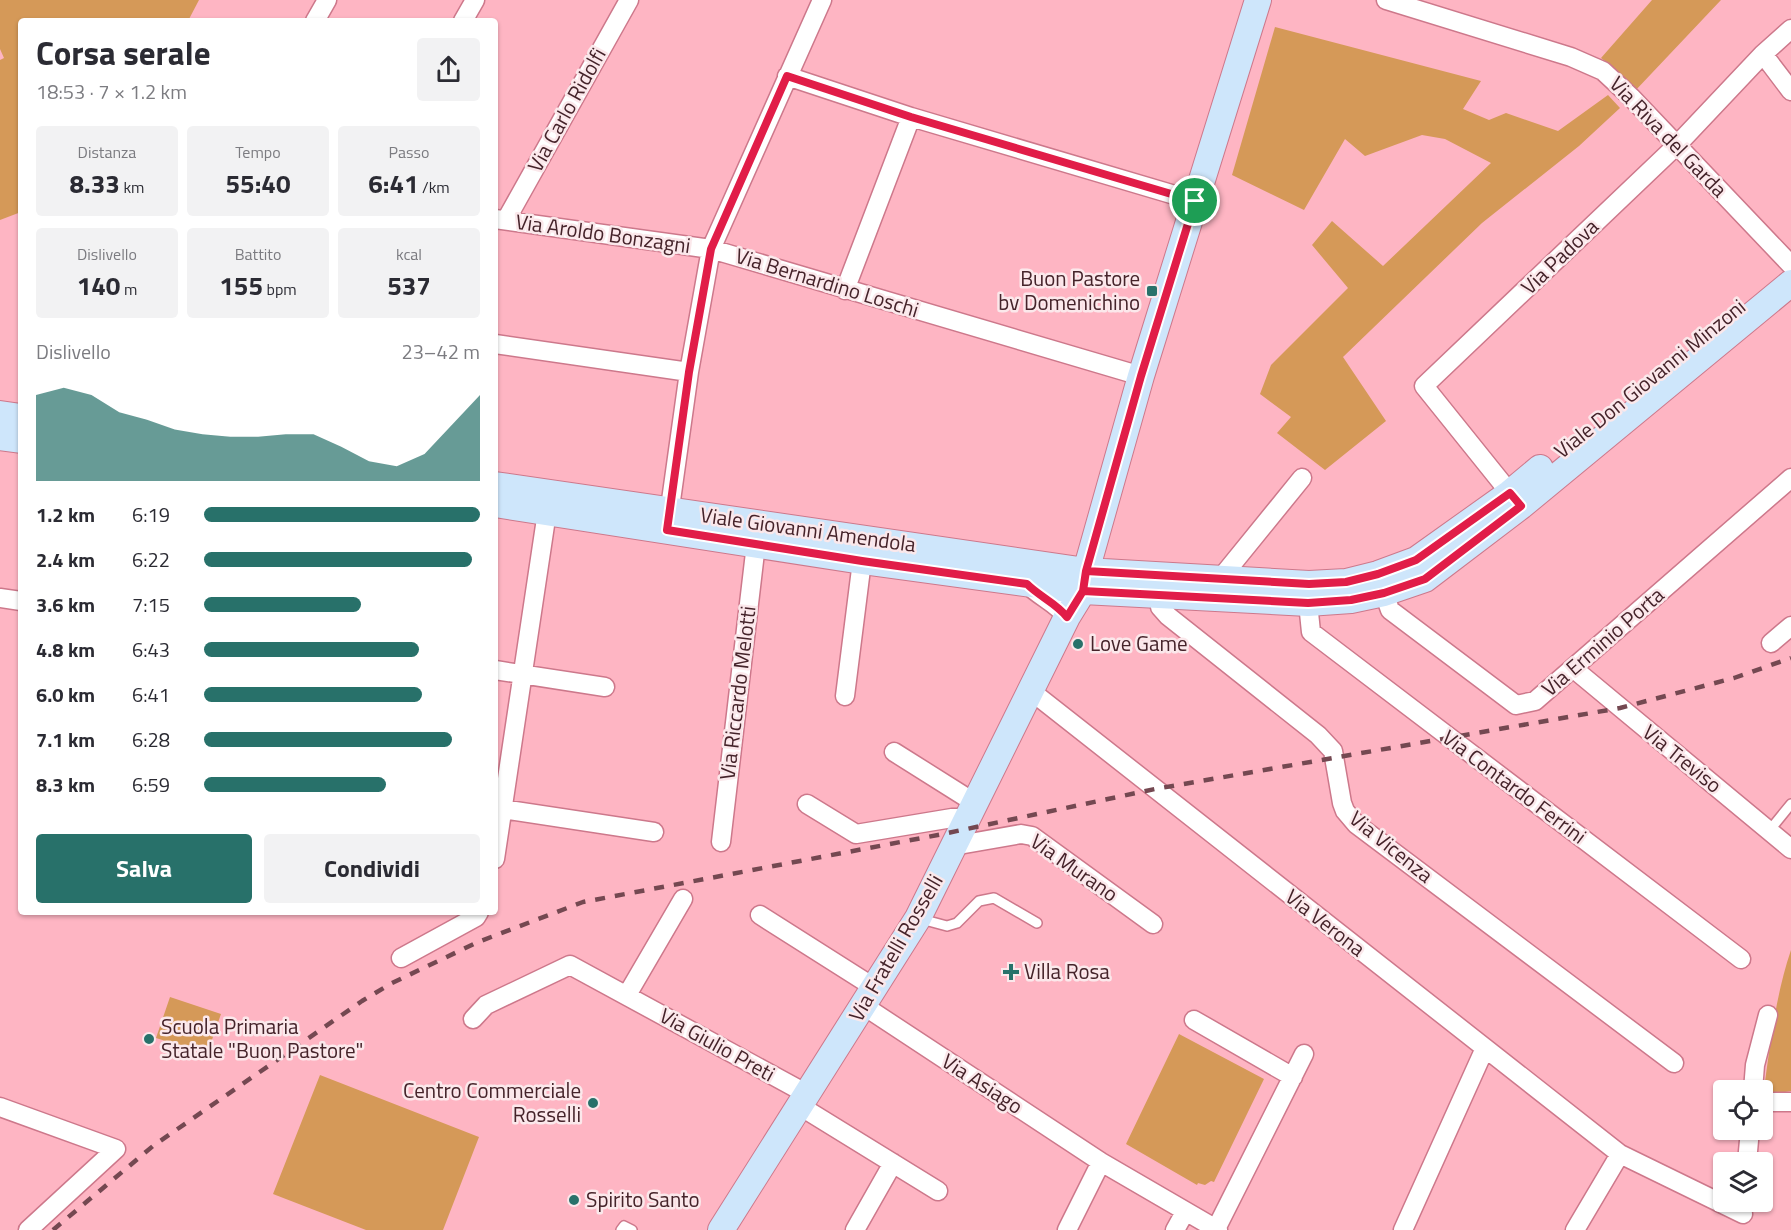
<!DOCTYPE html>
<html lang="it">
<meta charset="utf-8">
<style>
body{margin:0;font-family:"Titillium Web",sans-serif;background:#f2f2f3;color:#2b2b33;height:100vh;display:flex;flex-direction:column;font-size:22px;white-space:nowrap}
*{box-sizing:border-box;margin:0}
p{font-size:20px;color:#7c7c81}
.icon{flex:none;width:33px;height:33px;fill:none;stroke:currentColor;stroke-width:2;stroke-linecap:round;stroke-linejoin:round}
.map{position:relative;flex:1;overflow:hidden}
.panel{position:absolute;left:18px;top:18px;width:480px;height:897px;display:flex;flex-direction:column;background:#fff;border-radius:6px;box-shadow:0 2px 4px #0004}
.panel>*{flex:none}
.controls{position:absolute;left:1713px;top:1080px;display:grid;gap:12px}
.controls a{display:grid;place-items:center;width:60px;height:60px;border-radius:6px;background:#fff;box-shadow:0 2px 4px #0004;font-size:30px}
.pin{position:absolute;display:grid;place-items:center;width:51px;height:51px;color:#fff;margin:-26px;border:3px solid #fff;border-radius:50%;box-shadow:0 2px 6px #0007}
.round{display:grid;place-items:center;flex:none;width:63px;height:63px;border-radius:6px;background:#f2f2f3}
.overview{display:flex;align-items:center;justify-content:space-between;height:102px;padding:0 18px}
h1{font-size:33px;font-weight:700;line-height:45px}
.figures{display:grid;grid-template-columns:repeat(3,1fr);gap:9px;height:102px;padding:6px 18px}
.figures div{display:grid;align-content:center;border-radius:6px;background:#f2f2f3;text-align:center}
.figures b{font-size:26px;font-weight:700}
.figures small{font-size:16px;font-weight:400}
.figures p{font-size:16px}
.chart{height:168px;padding:12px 18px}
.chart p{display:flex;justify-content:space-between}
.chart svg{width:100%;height:108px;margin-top:6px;fill:#28716a;opacity:.7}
.primary-button{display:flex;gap:12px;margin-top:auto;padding:12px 18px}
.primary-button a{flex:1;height:69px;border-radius:6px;background:#28716a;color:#fff;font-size:24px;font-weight:700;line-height:69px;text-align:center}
.primary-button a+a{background:#f2f2f3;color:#2b2b33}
ul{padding:0 18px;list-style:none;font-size:20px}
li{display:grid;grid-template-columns:96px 72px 1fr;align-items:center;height:45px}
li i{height:15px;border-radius:8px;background:#28716a}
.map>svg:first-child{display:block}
</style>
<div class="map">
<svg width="1791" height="1230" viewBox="0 0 1791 1230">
<rect width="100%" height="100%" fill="#feb5c3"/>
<!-- green -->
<path fill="#d59958" d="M0 0H199L188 21H21V212L0 220V60L4 58 0 49Z
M1652 0H1721L1634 92 1611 66 1601 58Z
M1275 27 1481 81 1463 109 1489 120 1506 113 1558 131 1608 95 1620 108 1579 146 1482 223 1343 357 1386 421 1325 470 1277 433 1291 417 1260 394 1271 365 1348 288 1312 245 1332 221 1383 266 1491 163 1445 139 1422 135 1365 156 1345 139 1304 210 1232 175Z
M1791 950V1091L1763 1096C1770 1047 1775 997 1791 950Z
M170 997 221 1014 207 1054 156 1038Z
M1179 1034 1264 1079 1214 1182 1211 1181 1205 1185 1198 1183 1197 1185 1126 1144Z
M320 1075 479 1137 443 1230H366L273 1194Z"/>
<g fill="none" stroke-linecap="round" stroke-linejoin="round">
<defs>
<path id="lane" d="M1769 831 1791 804
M921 919 947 926 957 923 979 901 994 898 1037 923
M621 1230 624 1226 632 1230"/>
<path id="street" d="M1386 0 1571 57 1603 71 1631 97 1791 265
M315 21 327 0
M463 21 475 0
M1763 54 1791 91
M787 76 911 117 1195 201
M495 219 711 249 1141 376
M506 220 629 0
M845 290 911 117
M495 344 689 372
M1510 493 1424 386 1677 145 1763 54 1791 29
M668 522 689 372 711 249 822 0
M1220 579 1302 478
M1027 584C1040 597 1056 603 1067 617
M1384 593 1390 610 1516 705 1535 701 1791 478
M1159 596 1160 607 1168 616 1318 735 1333 751 1342 803 1345 811 1356 824 1674 1063
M0 598 21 601
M1308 603 1311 632 1741 959
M1771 643 1791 626
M1574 669 1791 849
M495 670 605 687
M1031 691 1620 1154 1743 1214
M845 696 862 561
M894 752 975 803
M807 804 856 834 952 818H966
M495 808 654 832
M721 842 756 544
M953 846 1021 834 1032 836 1153 924
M495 859 547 512
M760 915 875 988
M401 958 476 917 479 912
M627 995 683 899
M864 1006 1101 1162 1218 1230
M473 1019 486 1005 570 965 807 1094
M1194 1020 1293 1077
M1753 1090 1755 1065 1768 1015
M1762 1102H1791
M800 1106 938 1191
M0 1107 116 1149 28 1230
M1747 1162 1750 1130
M1216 1229 1304 1054
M855 1230 893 1163
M1067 1230 1101 1162
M1175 1230 1185 1212
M1403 1230 1485 1048
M1575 1230 1620 1154"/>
<path id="secondary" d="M0 414 21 417
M0 437 21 440
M495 485 1086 571 1309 584 1346 582 1378 574 1416 560 1510 493 1540 468
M495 504 862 561 1083 591 1308 603 1351 600 1384 593 1425 579 1521 506 1791 283
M1086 571 1141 376 1258 0
M721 1230 918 918 1067 617 1083 591"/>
</defs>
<!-- lane casing -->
<use href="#lane" stroke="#cd788b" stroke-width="12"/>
<!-- street casing -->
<use href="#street" stroke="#cd788b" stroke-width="21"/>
<!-- secondary casing -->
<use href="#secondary" stroke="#cd788b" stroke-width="28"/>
<!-- lane -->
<use href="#lane" stroke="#fff" stroke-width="9"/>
<!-- street -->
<use href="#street" stroke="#fff" stroke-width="18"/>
<!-- secondary -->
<use href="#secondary" stroke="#cee6fb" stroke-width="26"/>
<!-- rail -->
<path stroke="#744851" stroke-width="4.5" stroke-dasharray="10 10" stroke-linecap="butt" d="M53 1230 153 1146 362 1001 392 983 478 942 583 902 943 834 1155 789 1620 708 1734 678 1791 658"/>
</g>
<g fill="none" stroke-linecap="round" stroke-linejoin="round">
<defs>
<path id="route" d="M1195 201 911 117 787 76 711 249 689 372 667 530 862 561 1027 584C1040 597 1056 603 1067 617L1083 591 1086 571 1309 584 1346 582 1378 574 1416 560 1510 493 1521 506 1425 579 1384 593 1351 600 1308 603 1083 591 1086 571 1141 376 1195 201"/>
</defs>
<!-- route casing -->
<use href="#route" stroke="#fff" stroke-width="12"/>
<!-- route -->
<use href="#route" stroke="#e11d48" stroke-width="8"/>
</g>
<!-- markers -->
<g fill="#28716a" stroke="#fbe8eb" stroke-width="2">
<rect x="1146" y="285" width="12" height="12" rx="3"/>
<circle cx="1078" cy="644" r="6"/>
<path d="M1008 963h6v6h6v6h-6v6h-6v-6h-6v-6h6z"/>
<circle cx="149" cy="1039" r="6"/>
<circle cx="593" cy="1103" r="6"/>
<circle cx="574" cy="1200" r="6"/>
</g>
<g text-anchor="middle" stroke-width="5" stroke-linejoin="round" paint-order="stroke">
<!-- street labels -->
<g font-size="21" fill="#45232a" stroke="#fbe8eb">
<text transform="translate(567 110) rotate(-61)" y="7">Via Carlo Ridolfi</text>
<text transform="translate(1668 137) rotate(46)" y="7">Via Riva del Garda</text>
<text transform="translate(603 234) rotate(8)" y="7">Via Aroldo Bonzagni</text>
<text transform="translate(1560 257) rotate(-44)" y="7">Via Padova</text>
<text transform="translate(827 283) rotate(17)" y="7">Via Bernardino Loschi</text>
<text transform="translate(1650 379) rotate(-39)" y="7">Viale Don Giovanni Minzoni</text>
<text transform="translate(808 530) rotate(8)" y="7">Viale Giovanni Amendola</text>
<text transform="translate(1603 642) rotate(-41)" y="7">Via Erminio Porta</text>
<text transform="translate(738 693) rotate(-83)" y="7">Via Riccardo Melotti</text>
<text transform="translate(1682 759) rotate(39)" y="7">Via Treviso</text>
<text transform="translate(1514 787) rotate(37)" y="7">Via Contardo Ferrini</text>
<text transform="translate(1391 847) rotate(39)" y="7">Via Vicenza</text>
<text transform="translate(1074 868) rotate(35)" y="7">Via Murano</text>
<text transform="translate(1325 923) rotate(38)" y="7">Via Verona</text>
<text transform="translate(896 948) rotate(-60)" y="7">Via Fratelli Rosselli</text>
<text transform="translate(717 1045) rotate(29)" y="7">Via Giulio Preti</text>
<text transform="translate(982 1084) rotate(33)" y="7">Via Asiago</text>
</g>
<!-- poi labels -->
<g font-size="21" fill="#45232a" stroke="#fbe8eb" text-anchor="start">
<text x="1140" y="286" text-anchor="end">Buon Pastore<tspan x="1140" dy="24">bv Domenichino</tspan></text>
<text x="1090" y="651">Love Game</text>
<text x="1024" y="979">Villa Rosa</text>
<text x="161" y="1034">Scuola Primaria<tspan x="161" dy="24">Statale "Buon Pastore"</tspan></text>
<text x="581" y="1098" text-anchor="end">Centro Commerciale<tspan x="581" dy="24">Rosselli</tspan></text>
<text x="586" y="1207">Spirito Santo</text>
</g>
</g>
</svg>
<div class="controls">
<a><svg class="icon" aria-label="locate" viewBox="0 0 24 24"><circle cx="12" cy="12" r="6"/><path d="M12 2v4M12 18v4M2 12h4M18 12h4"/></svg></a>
<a><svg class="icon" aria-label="layers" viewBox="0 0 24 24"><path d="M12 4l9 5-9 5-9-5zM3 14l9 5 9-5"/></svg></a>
</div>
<div class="pin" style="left:1195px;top:201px;background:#1e9e55"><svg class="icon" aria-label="arrive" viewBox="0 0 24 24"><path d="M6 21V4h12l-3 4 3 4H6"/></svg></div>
<section class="panel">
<div class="overview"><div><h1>Corsa serale</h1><p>18:53 · 7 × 1.2 km</p></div><a class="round"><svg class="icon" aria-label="share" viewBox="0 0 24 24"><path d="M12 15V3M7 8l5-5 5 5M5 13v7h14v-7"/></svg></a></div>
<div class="figures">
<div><p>Distanza</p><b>8.33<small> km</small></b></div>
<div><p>Tempo</p><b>55:40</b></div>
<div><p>Passo</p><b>6:41<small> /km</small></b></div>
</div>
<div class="figures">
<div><p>Dislivello</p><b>140<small> m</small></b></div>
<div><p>Battito</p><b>155<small> bpm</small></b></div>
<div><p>kcal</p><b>537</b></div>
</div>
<div class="chart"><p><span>Dislivello</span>23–42 m</p>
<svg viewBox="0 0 160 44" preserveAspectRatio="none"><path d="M0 44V9L10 6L20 9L30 16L40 19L50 23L60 25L70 26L80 26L90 25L100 25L110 30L120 36L130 38L140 33L150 21L160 9V44z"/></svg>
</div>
<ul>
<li><b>1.2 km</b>6:19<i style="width:100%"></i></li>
<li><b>2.4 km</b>6:22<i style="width:97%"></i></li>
<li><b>3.6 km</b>7:15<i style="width:57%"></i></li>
<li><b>4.8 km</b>6:43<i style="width:78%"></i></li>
<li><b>6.0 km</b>6:41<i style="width:79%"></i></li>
<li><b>7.1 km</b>6:28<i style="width:90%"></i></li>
<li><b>8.3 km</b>6:59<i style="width:66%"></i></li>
</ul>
<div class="primary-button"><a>Salva</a><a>Condividi</a></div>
</section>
</div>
